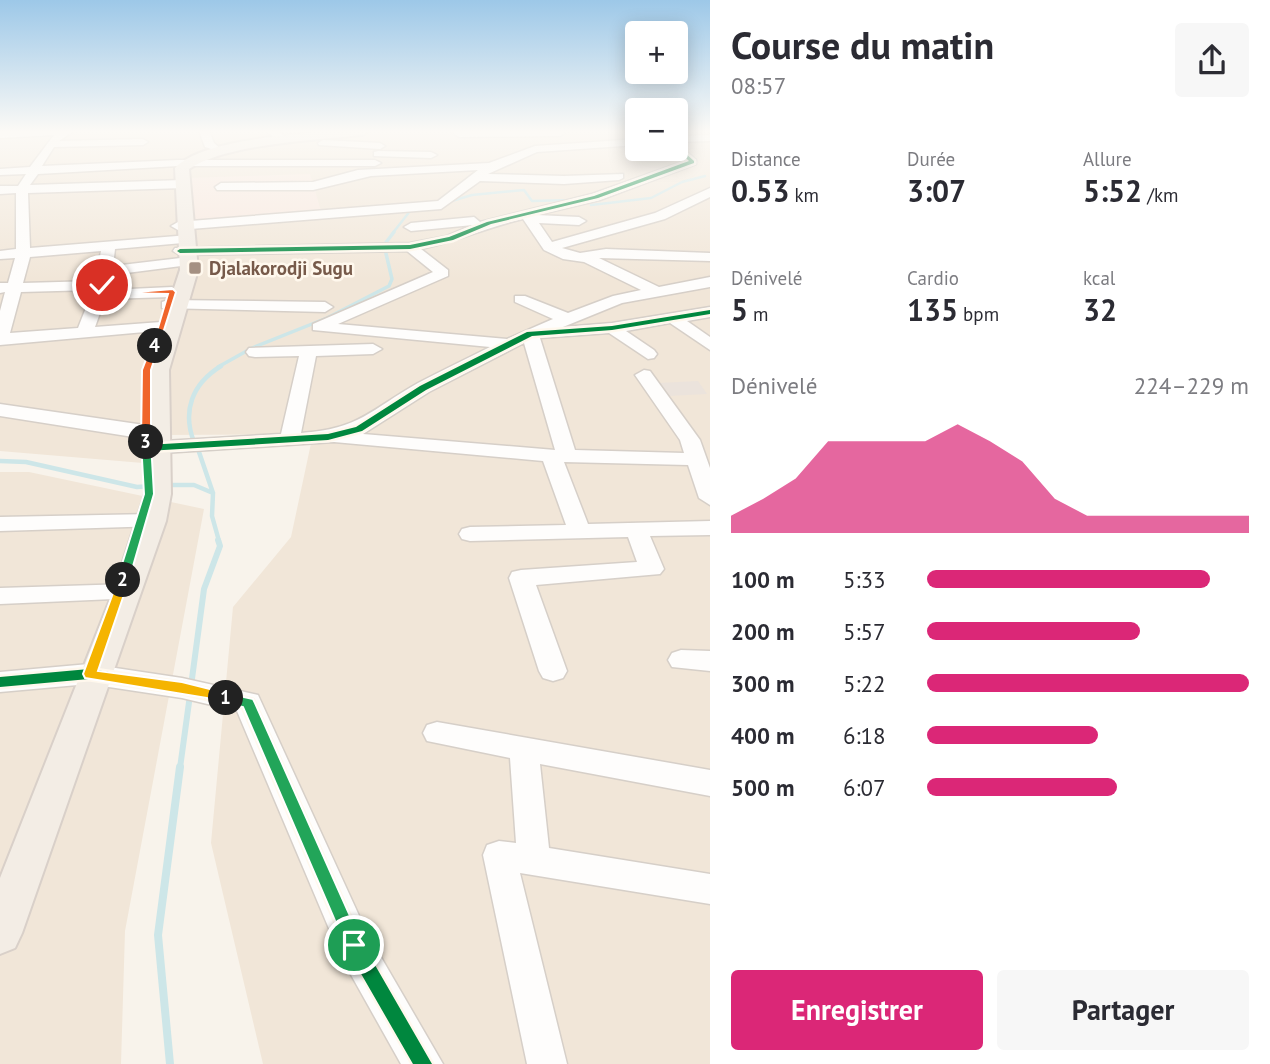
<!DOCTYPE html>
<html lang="fr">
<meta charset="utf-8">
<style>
body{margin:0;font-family:"PT Sans",sans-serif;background:#f7f7f7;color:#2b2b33;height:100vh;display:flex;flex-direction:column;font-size:26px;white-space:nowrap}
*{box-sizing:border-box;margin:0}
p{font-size:23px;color:#7c7c81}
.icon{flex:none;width:38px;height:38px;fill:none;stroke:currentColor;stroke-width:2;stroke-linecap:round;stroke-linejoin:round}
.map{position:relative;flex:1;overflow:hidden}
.side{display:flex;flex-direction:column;background:#fff;width:560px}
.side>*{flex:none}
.controls{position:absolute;left:625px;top:21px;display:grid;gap:14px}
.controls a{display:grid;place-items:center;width:63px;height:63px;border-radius:7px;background:#fff;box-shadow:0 4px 18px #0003;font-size:35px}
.pin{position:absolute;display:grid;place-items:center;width:60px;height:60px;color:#fff;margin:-30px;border:4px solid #fff;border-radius:50%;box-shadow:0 2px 7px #0007}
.km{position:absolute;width:35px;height:35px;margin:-18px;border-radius:50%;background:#222;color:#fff;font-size:19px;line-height:35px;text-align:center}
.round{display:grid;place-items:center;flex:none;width:74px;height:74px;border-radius:7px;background:#f7f7f7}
.overview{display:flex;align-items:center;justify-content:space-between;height:119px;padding:0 21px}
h1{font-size:38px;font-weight:700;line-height:52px}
.stats{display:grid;grid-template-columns:repeat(3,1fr);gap:10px;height:119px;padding:7px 21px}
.stats div{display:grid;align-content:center}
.stats b{font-size:30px;font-weight:700}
.stats small{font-size:19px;font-weight:400}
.stats p{font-size:19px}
.chart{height:196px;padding:14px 21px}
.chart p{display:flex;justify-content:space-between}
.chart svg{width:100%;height:126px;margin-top:7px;fill:#db2777;opacity:.7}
.action{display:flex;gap:14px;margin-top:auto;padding:14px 21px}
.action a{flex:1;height:80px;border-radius:7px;background:#db2777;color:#fff;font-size:28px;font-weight:700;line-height:80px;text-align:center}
.action a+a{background:#f7f7f7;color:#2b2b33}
ul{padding:0 21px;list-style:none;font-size:23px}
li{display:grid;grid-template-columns:112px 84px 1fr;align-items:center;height:52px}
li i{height:18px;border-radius:9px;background:#db2777}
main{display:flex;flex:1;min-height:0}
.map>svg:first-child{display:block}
</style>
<main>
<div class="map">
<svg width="710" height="1064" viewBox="0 0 710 1064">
<rect width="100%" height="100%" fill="#f8f3eb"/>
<!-- residential -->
<path fill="#f1e6d8" d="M0 131H637V149H676V131H710V1064H263L211 843 233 607 291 537 313 434 162 435 143 463 0 451Z
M0 472H29L204 509 125 931 121 1064H0Z"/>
<!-- commercial -->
<path fill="#f8e8df" d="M310 174 322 214 195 223 184 178Z"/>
<!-- industrial -->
<path fill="#ebe3dc" d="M698 381 707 394 668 396 659 383Z"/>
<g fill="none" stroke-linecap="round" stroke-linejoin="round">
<!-- stream-far4 -->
<path stroke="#cde6e8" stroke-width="2.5" d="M445 203 472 195 524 190 532 201 573 200
M591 205 651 198 682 182 705 176
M392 234 410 211 415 210"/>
<!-- stream-far3 -->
<path stroke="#cde6e8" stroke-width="3.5" d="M218 367 252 348 327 318 389 286 392 279 384 245 394 232"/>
<!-- stream-far2 -->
<path stroke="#cde6e8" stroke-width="4.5" d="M194 442C182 411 192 384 221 366
M199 452 213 493 212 516 219 541
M0 461 26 462 137 487 152 486
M165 485H194L213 493"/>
<!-- stream-far1 -->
<path stroke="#cde6e8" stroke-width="6" d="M191 686 204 589 220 546 218 540
M180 768 190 695"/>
<!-- stream -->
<path stroke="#cde6e8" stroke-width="8" d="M170 1064 158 935 180 767"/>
<defs>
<path id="minor" d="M74 131 59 141 143 139 148 142 143 145 54 147 42 166 178 160H375L381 163 375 166H178L38 174 30 185 183 180 189 184 183 188 28 193 30 248 189 235 194 236V242L115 249 113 266 189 257 196 261 189 265 111 275 108 290 172 287 180 292 172 297 105 299 95 327 161 322 167 324V330L0 345V311L5 292 0 293V283H8L15 258 0 259V251L16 249V193L0 194V186H18L26 174 0 175V169L30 167 54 135 0 138V132ZM101 251 95 281 23 283 30 257ZM93 290 78 328 10 333 21 292Z
M199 131H209L214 143 222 150 221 152 205 147Z
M266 131H278L289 140 280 142Z
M451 131H564L565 133 560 136 459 137Z
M710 135V141L676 142V136Z
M637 139V145L537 152 488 174 564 176 623 174V178L619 180 564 184 480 181 441 209 178 230 171 226 178 222 438 201 478 170 371 176 313 190H217L215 187 221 183 313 182 358 170 489 163 535 146Z
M323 140 380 143 385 146 380 149 319 145 318 143Z
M676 143 696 160V164L600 200 537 215 579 217 586 221 579 225 539 223 552 242 655 213 710 188V197L665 219 562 248 580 253 606 249 710 253V261L599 258 659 287 710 277V287L622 303 563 327 612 323 710 307V317L687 321 710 337V350L670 323 626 331 654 350 657 354 654 358 648 359 609 333 540 338 575 450 684 453 680 440 635 375 644 370 650 371 700 440 710 468V505L699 498 688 465 564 462 588 524 710 521V535L650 536 664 569 660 574 536 585 567 671 563 678 553 681 543 678 539 671 509 578 512 572 521 570 637 562 628 537 470 541 462 539 459 534 462 529 470 527 566 525 543 461 334 442 147 454 137 448 147 442 281 434 299 356 255 357 249 356 246 352 249 348 373 344 382 349 373 354 316 356 301 433C360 429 370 410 418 383 441 371 466 359 490 347L313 330V324L433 272 407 251 180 255 173 251 175 248 410 243 447 236 473 225 411 231 404 227 411 223 474 217 480 222 592 194 685 161 673 149H676ZM523 219 544 250 563 259 584 262 641 290 613 296 568 313 525 296H515V302L553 319 507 339 338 324 448 276V270L421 249C456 242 488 227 523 219ZM524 343 555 450 363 434 429 392Z
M378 151 431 152 437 155 431 158 374 156V152Z
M168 300 325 302 333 307 325 312 162 308V302Z
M0 404 158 427 168 433 165 437 146 439 0 416Z
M152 514 160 516 163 521 160 526 0 531V517Z
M128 584 137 586 140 592 137 598 0 604V588Z
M681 650 710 651V671L672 667 668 660 672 653Z
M89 664 182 678 258 695 367 933 443 1064H401L341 957 237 711 182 698 89 684 0 692V672Z
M437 722 710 770V796L540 764 549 848 710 874V904L520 873 567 1064H527L483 855 487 845 499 841 516 843 510 758 427 741 423 733 427 725Z"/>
<path id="major" d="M330 131H368L362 135C316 140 226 144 189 169L198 270 169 370 171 494 166 521 22 933 15 948 0 954V878L113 592 145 494 147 370 180 270 175 168C200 140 292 135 330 131Z"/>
</defs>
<!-- minor casing -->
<use href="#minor" stroke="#d6cfc8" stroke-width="3"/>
<!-- major casing -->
<use href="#major" stroke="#d9d0c9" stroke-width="4"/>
<!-- minor -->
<use href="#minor" fill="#fefdfc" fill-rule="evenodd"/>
<!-- major -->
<use href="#major" fill="#f3ede5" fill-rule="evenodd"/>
<defs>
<path id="cycleway" d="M676 145 694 161V163L598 198 491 224 453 240 410 249 180 253 177 251 180 249 410 245 449 237 487 222 594 196 689 161 676 148Z
M710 310V314L612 330 532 336 426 390 362 431 328 440 147 451 142 448 147 445 328 434 356 427 420 386 527 332 612 326Z
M89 669 182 683 253 700 360 939 432 1064H413L348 951 243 707 182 693 89 679 0 687V677Z"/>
</defs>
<!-- cycleway casing -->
<use href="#cycleway" stroke="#fff8ed" stroke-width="5"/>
<!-- cycleway -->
<use href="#cycleway" fill="#00873e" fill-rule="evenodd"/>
</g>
<!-- sky -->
<linearGradient id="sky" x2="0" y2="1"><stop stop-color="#9dc8e8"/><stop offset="0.47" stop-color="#fcfaf6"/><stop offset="1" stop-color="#fcfaf6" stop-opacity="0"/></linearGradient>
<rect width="710" height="280" fill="url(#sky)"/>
<!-- split-1 -->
<path fill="#22a559" stroke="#fff" stroke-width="2" d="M226 693 253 699 255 703 363 945 361 951 354 954 348 951 243 707 221 702V694Z"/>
<!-- split-2 -->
<path fill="#f5b400" stroke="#fff" stroke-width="2" d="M119 577 129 580 98 671 182 682 226 693 231 694V702L85 678 83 674Z"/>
<!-- split-3 -->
<path fill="#22a559" stroke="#fff" stroke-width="2" d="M146 439 151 442 154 494 129 580 123 584 117 580 144 494 141 442Z"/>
<!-- split-4 -->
<path fill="#f0652b" stroke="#fff" stroke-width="2" d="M152 344 159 346 151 370V442L146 445 141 442 142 370Z"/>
<!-- split-5 -->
<path fill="#f0652b" stroke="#fff" stroke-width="2" d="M173 289 176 292 159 346 152 348 168 294 123 293Z"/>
<!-- split-6 -->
<path fill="#f5b400" stroke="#fff" stroke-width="2" d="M100 283 106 285 103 292 131 293 96 296Z"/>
<!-- markers -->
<rect fill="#a49082" stroke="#fff8ed" stroke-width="2.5" x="188" y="261" width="14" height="14" rx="3.5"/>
<g text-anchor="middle" stroke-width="5" stroke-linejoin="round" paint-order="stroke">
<!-- far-poi labels -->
<g font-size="19" font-weight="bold" fill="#775a4a" stroke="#fff8ed" text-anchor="start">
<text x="209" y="275">Djalakorodji Sugu</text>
</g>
</g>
</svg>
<div class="controls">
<a>+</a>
<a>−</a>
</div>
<div class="pin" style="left:354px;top:945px;background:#1e9e55"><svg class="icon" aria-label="arrive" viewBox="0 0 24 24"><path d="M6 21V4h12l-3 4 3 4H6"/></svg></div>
<div class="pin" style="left:102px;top:285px;background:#d93025"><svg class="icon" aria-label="check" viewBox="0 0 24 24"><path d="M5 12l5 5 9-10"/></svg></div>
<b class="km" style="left:226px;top:698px">1</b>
<b class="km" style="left:123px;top:580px">2</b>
<b class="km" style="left:146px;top:442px">3</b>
<b class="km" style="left:155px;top:346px">4</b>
</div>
<section class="side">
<div class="overview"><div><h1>Course du matin</h1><p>08:57</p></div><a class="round"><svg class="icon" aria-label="share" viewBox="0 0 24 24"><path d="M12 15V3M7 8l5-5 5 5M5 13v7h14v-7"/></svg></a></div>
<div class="stats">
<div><p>Distance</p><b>0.53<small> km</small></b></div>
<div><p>Durée</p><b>3:07</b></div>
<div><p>Allure</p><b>5:52<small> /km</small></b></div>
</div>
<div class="stats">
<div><p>Dénivelé</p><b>5<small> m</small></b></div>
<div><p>Cardio</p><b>135<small> bpm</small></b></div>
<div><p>kcal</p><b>32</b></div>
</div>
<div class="chart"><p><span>Dénivelé</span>224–229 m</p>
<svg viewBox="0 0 160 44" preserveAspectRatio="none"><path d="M0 44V38L10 32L20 25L30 12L40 12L50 12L60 12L70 6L80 12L90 19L100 32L110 38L120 38L130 38L140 38L150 38L160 38V44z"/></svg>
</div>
<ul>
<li><b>100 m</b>5:33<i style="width:88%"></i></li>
<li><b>200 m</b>5:57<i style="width:66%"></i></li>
<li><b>300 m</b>5:22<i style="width:100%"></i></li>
<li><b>400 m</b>6:18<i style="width:53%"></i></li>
<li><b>500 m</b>6:07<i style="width:59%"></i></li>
</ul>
<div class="action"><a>Enregistrer</a><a>Partager</a></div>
</section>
</main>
